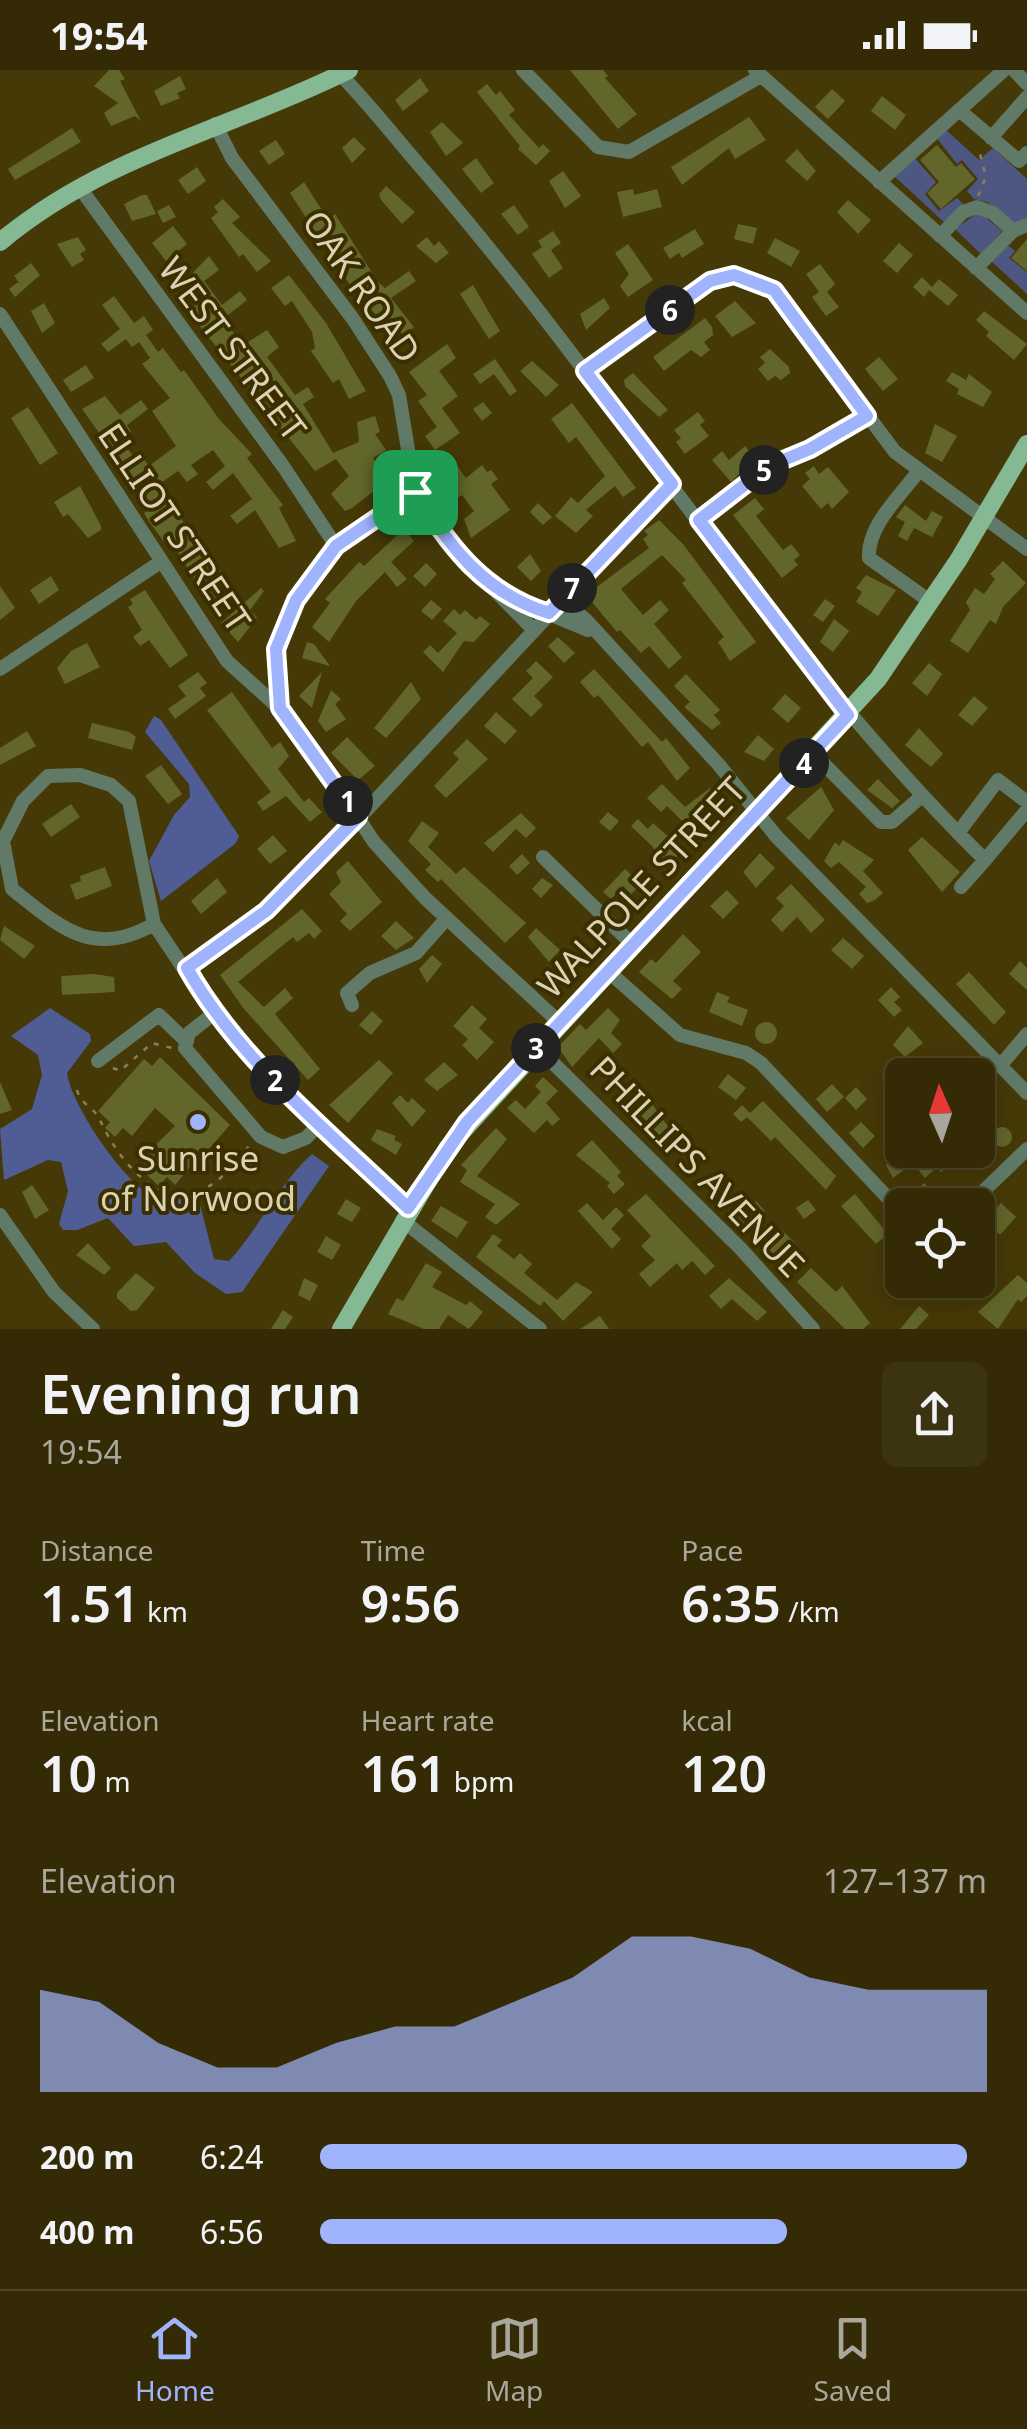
<!DOCTYPE html>
<meta charset="utf-8">
<style>
body{margin:0;font-family:"Noto Sans",sans-serif;background:#3c3310;color:#f1f3f6;height:100vh;display:flex;flex-direction:column;font-size:38px;white-space:nowrap}
*{box-sizing:border-box;margin:0}
p{font-size:32px;color:#a9a79b}
.icon{flex:none;width:55px;height:55px;fill:none;stroke:currentColor;stroke-width:2;stroke-linecap:round;stroke-linejoin:round}
.map{position:relative;height:1259px;overflow:hidden}
.side{display:flex;flex-direction:column;background:#342b06;flex:1}
.side>*{flex:none}
.needle{width:65px;rotate:357deg}
.tools{position:absolute;left:885px;top:988px;display:grid;gap:20px}
.tools a{display:grid;place-items:center;width:110px;height:110px;border-radius:15px;background:#342b06;box-shadow:0 5px 25px #0003,0 0 0 2px #4e4728;font-size:50px}
.pin{position:absolute;display:grid;place-items:center;width:85px;height:85px;color:#fff;margin:-42px;border-radius:20px;box-shadow:0 5px 15px #0006}
.km{position:absolute;width:50px;height:50px;margin:-25px;border-radius:50%;background:#222;color:#fff;font-size:28px;line-height:50px;text-align:center}
.round{display:grid;place-items:center;flex:none;width:105px;height:105px;border-radius:15px;background:#3c3310}
.overview{display:flex;align-items:center;justify-content:space-between;height:170px;padding:0 40px}
h1{font-size:55px;font-weight:600;line-height:75px}
.figures{display:grid;grid-template-columns:repeat(3,1fr);gap:15px;height:170px;padding:10px 40px}
.figures div{display:grid;align-content:center}
.figures b{font-size:50px;font-weight:600}
.figures small{font-size:28px;font-weight:400}
.figures p{font-size:28px}
.chart{height:280px;padding:20px 40px}
.chart p{display:flex;justify-content:space-between}
.chart svg{width:100%;height:180px;margin-top:10px;fill:#a0b3fd;opacity:.7}
ul{padding:0 40px;list-style:none;font-size:32px}
li{display:grid;grid-template-columns:160px 120px 1fr;align-items:center;height:75px}
li i{height:25px;border-radius:12px;background:#a0b3fd}
.status{display:flex;justify-content:space-between;align-items:center;height:70px;padding:0 50px;background:#342b06;direction:ltr}
.status svg{height:28px;fill:currentColor}
.dock{display:flex;justify-content:space-around;align-items:center;height:140px;border-top:2px solid #4e4728;background:#342b06;font-size:28px;color:#a9a79b}
.dock a{display:grid;justify-items:center;gap:5px}
.dock .current{color:#a0b3fd}
.map>svg:first-child{display:block}
</style>
<div class="status"><b>19:54</b><svg viewBox="0 0 49 12"><path d="M0 12V9h3v3zM5 12V6h3v6zM10 12V3h3v9zM15 12V0h3v12zM26 1h20v11H26zM47 4h2v5h-2z"/></svg></div>
<div class="map">
<svg width="1027" height="1259" viewBox="0 0 1027 1259">
<rect width="100%" height="100%" fill="#463908"/>
<!-- green -->
<path fill="#4d5782" d="M945 59 979 90 993 78 1027 109V150L1014 154 987 132 974 129 967 121 978 109 962 90 957 94 936 67Z
M912 85 936 112 925 124 939 141 957 128 965 136 947 155 892 104Z
M979 142 1002 161 981 184 955 159Z
M1006 174 1015 181 1009 188 1027 202V224L990 190Z"/>
<!-- forest -->
<path fill="#505d95" d="M154 646 161 650 239 766 236 773 161 831 149 791 174 745 190 727 189 714 145 662Z
M50 938 90 964 91 971 67 1003C71 1034 122 1110 151 1125 167 1133 182 1123 198 1127L214 1189 229 1191C260 1158 278 1114 312 1084L329 1096 242 1222 226 1224 195 1203 166 1172 134 1176 108 1148 77 1160H63L59 1154 68 1121 61 1092 48 1090 4 1110 0 1059 32 1039 42 1005 38 985 11 966Z"/>
<!-- building -->
<path fill="#62662a" d="M109 0H119L125 9 120 11 141 51 135 46 111 56 104 43 118 33 94 16Z
M570 0H603L608 6 605 8 637 44 618 59Z
M180 6 186 19 177 23 180 28 161 36 154 21Z
M420 8 429 21 403 41 395 30Z
M487 14 496 25 500 21 515 40 509 45 539 78 543 74 550 81 536 95 518 79 520 76 477 22Z
M832 19 845 31 828 49 815 37Z
M882 26 906 45 895 60 871 41Z
M749 47 766 70 735 89 729 78 682 115 671 97Z
M442 52 463 73 446 86 430 62Z
M72 58 81 72 15 110 8 99Z
M354 67 366 79 352 93 342 78Z
M276 70 285 84 269 95 259 81Z
M937 75 956 97 961 93 975 109 941 139 927 123 939 112 920 90Z
M797 79 816 101 807 111 785 91Z
M476 88 494 113 481 123 462 99Z
M197 97 206 111 188 124 178 110Z
M563 101 581 126 565 138 549 111Z
M304 112 328 150 335 144 378 212 385 218 409 201 416 211 391 228 414 257 404 266 398 259 392 263 352 218 290 123Z
M386 116 415 142 402 154 381 130 379 124Z
M633 119 634 125 657 119 662 137 623 147 617 122Z
M142 125H147L156 144 132 151 124 134Z
M223 129 240 147 232 153 271 191 257 202 243 184 239 187 211 148 218 142 214 137Z
M848 130 871 150 858 164 837 142Z
M169 135 176 147 163 153 157 141Z
M514 135 529 157 518 165 501 144Z
M738 154 757 158 753 174 734 169Z
M173 156 187 174 166 191 152 173Z
M695 159 704 174 682 188 679 183 670 189 663 178Z
M553 161 561 173 551 180 563 198 549 208 532 184 542 177 538 171Z
M78 167 86 180 80 184 84 190 72 197 57 174Z
M427 167 434 176 439 171 449 183 436 193 416 176Z
M775 168 800 181 791 197 767 183Z
M1027 169V201L1011 188Z
M899 173 913 185 897 203 883 191Z
M628 174 653 210 628 227 620 216 629 204 615 183Z
M209 186 219 200 204 211 222 235 240 221 247 230 223 249 243 275 267 260 279 277 267 287 295 325 308 317 314 327 303 334 333 383 359 372 357 352 375 346 380 362 375 364 386 380 373 388 388 410 352 438 345 441 331 424 349 406 336 389 315 401 195 250V237L180 216Z
M31 193 40 205 15 227 9 219 18 212 22 216 14 206Z
M820 194 835 214 827 222 839 237 826 246 812 227 819 222 806 204Z
M289 205 326 253 366 321 349 329 339 309 333 313 311 281 315 278 312 262 292 231 285 236 271 218Z
M922 207 932 217 939 209 958 225 948 236 929 220 924 227 913 217Z
M473 215 500 261 489 269 460 224Z
M114 226 134 253 144 246 153 260 146 265 158 282 163 278 181 302 184 300 219 349 252 384 247 388 283 435 279 438 296 471 279 478 255 440 237 454 230 446 252 429 233 403 213 420 206 412 225 396 213 380 191 395 198 404 187 412 178 401 162 412 198 480 203 477 233 519 211 536 173 474 168 477 150 453 144 443 149 440 134 412 82 339 105 326 120 345 141 330 148 339 127 355 131 362 120 368 133 386 139 382 149 396 176 376 152 341 170 328 142 294 150 288 139 272 132 277 126 269 108 282 101 274 120 259 102 235Z
M604 228 610 238 586 260 580 244Z
M735 231 756 253 732 267 715 246Z
M44 233 55 253 42 263 31 241Z
M984 241 1027 274 1014 290 986 266 989 262 976 250Z
M705 248 712 257 713 265 704 272 710 280 701 287 691 280 664 301 653 287Z
M447 274 456 288 439 301 458 326 442 338 460 363 435 380 425 366 437 357 418 331 427 325 409 302Z
M770 279 789 297 790 303 781 310 775 306 768 311 758 299 765 293 760 287Z
M879 287 898 309 883 321 865 299Z
M495 289 517 321 510 326 494 304 480 314 473 304Z
M532 291 559 315 546 327 520 301Z
M86 295 94 308 71 322 63 310Z
M952 302 966 310 969 304 992 322 983 337 957 324 959 319 946 311Z
M633 303 668 340 659 347 625 316 624 310Z
M483 332 492 343 482 351 473 339Z
M572 333 636 418 623 427 615 416 586 440 593 446 576 463 555 446 571 427 578 433 605 406 576 367 569 373 551 349Z
M28 337 58 383 40 395 11 348Z
M698 342 705 351 700 355 709 366 685 384 676 372 681 368 674 360Z
M935 354 957 366 942 392 925 383Z
M745 376 755 388 731 412 712 390 722 381 729 390Z
M448 384 466 408 482 395 487 402 491 400 498 409 491 414 510 440 471 468 464 449 474 441 462 425 456 429 437 403 440 400 435 394Z
M814 396 819 404 828 397 849 422 832 439 828 433 821 439 802 416 810 409 805 403Z
M80 416 101 456V460L88 468 68 444 63 447 54 432Z
M755 428 764 439 756 446 783 480 791 474 800 485 794 490 798 495 782 508 733 445Z
M538 433 552 447 543 455 530 442Z
M905 435 926 451 932 441 943 447 932 467 914 458 907 471 898 466 905 452 896 447Z
M659 450 683 474 756 572 730 591 718 572 724 567 682 513 686 510 662 485 621 519 643 545 660 530 669 540 654 554 682 587 669 599 649 576 641 583 620 560 617 562 586 525 649 478 643 469 648 465 644 461Z
M404 459 414 471 391 492 407 509 397 517 385 502 356 531 329 572 312 557 330 533 325 529 359 492 364 496Z
M530 484 541 501 531 511 517 497Z
M1003 491 1026 513 1003 537 996 554 990 550 968 583 950 571 970 540 966 532 975 518 984 524 995 509 990 504Z
M426 493 437 504 425 517 413 506Z
M866 505 896 520 878 546 856 532 862 522 856 518Z
M51 506 59 520 39 534 30 520Z
M0 516 15 538 0 550Z
M261 518 264 521 250 540 257 548 238 572 221 553Z
M145 520 188 585 170 598 149 570 140 576 133 567 142 560 128 537 133 534 130 529Z
M825 529 835 536 823 552 813 545Z
M431 530 442 539 432 550 421 541Z
M454 539 460 545 465 540 476 550 480 546 490 554 474 572 464 571 443 602 423 582 430 575 438 583 457 563 443 551Z
M834 549 849 561 833 582 820 572Z
M558 567 575 583 564 593 548 576Z
M307 572 314 574 330 596 302 588Z
M87 573 100 597 65 614 57 598 71 581Z
M536 591 553 607 534 626 543 635 531 647 512 629 533 608 526 601Z
M929 593 942 604 927 626 912 613Z
M594 599 662 672 666 668 690 698 677 711 648 672 642 677 598 625 594 628 580 612Z
M198 602 207 613 200 618 206 626 175 649 168 639 186 626 178 616Z
M322 602 312 638 299 626Z
M686 604 720 640 714 645 721 653 712 660 684 637 690 632 674 616Z
M411 612 421 629 386 668 374 658Z
M331 620 341 629 335 634 346 649 326 662 318 651Z
M232 622 272 678 280 672 289 686 278 699 304 732 309 728 322 742 310 752 286 726 263 741 257 732 271 722 207 640Z
M785 624 801 638 788 653 772 639Z
M974 626 988 638 972 656 958 645Z
M496 642 517 661 505 674 484 656Z
M92 653 129 662 136 667 132 680 88 668Z
M919 658 943 684 931 697 905 675Z
M27 661 36 676 0 695V678Z
M758 665 774 679 764 691 744 682Z
M347 667 375 696 358 710 331 683Z
M467 669 488 689 446 728 434 716 459 689 453 683Z
M161 695 182 724 168 734 145 706Z
M878 709 900 731 892 738 867 720Z
M662 714 685 737 710 718 725 733 693 762 667 736 661 742 647 728Z
M821 717 834 740 809 770 786 748Z
M71 734 80 747 51 767 42 754Z
M608 742 619 751 610 761 599 752Z
M521 743 536 758 526 768 516 759 493 782 484 773Z
M638 749 648 759 653 753 683 780 664 800 651 788 656 783 652 776 631 756Z
M422 751 439 763 428 777 456 804 464 797 526 853 505 873 441 809 438 812 425 800 431 794 408 771Z
M273 765 287 781 270 794 257 779Z
M922 767 960 802 942 822 908 780Z
M843 770 874 790 863 801 883 823 875 830 867 833 859 824 866 817 839 792 831 798 824 791 835 772 839 776Z
M760 783 775 798 756 818 743 802Z
M522 784 530 793 517 805 509 796Z
M348 791 382 832 350 861 340 851 347 844 329 824 341 812 336 802Z
M105 797 112 816 76 830 70 815 81 811 80 806Z
M625 799 641 814 631 824 623 816 611 829 603 822Z
M217 808 227 822 201 844 191 831Z
M542 808 553 815 541 828 532 819Z
M791 814 825 850 811 863 797 847 782 862 771 850 784 836 776 828Z
M727 820 739 833 723 849 710 836Z
M302 839 322 861 314 869 309 863 297 872 293 867 238 912 264 937 285 918 293 928 275 944 320 999 308 1010 244 939 220 905Z
M396 851 414 868 396 880 381 866Z
M4 856 35 876 24 889 0 870Z
M536 858 560 880 549 892 528 867Z
M683 864 701 882 673 911 682 919 672 929 639 902 651 889 656 893Z
M843 868 864 886 852 899 831 880Z
M432 885 442 894 427 913 419 899Z
M1020 891 1027 898V920L1009 904Z
M969 902 1006 942 994 955 956 914Z
M94 904 114 907 115 922 62 925 61 906Z
M891 917 900 927 894 932 902 940 894 947 878 930Z
M717 922 730 927 727 932 748 940 742 956 709 942Z
M472 935 487 949 479 958 494 972 477 990 462 975 468 969 453 956Z
M608 938 620 950 611 963 622 974 613 983 599 968 572 997 558 977 580 954 586 960Z
M372 941 383 951 371 965 359 955Z
M755 963a11 11 0 1 1 22 0a11 11 0 1 1-22 0Z
M908 956 923 973 905 987 893 975Z
M160 987 230 1055 207 1081 210 1092 196 1090 175 1115 167 1107 159 1116 146 1104 150 1099 140 1090 175 1056 155 1038 132 1066 123 1058 115 1067 105 1058 110 1052 98 1041 144 989 152 996Z
M941 987 951 997 943 1005H922Z
M379 990 393 1003 348 1053 329 1035Z
M444 992 458 1005 437 1021 424 1010Z
M892 999 902 1011V1053L886 1034 896 1024 882 1008Z
M728 1004 746 1018 736 1030 718 1017Z
M543 1007 558 1021 546 1033 560 1049 552 1056 547 1050 534 1063 507 1038 516 1030 525 1039 541 1022 535 1016Z
M0 1012 12 1040 0 1044Z
M832 1014 844 1027 827 1042 816 1029Z
M856 1017 867 1029 856 1040 845 1028Z
M628 1018 635 1024 641 1018 653 1028 650 1031 674 1065 665 1071 636 1040 632 1044 617 1031Z
M400 1025 408 1033 412 1028 426 1041 412 1057 392 1033Z
M763 1031 836 1106 826 1120 775 1067 771 1071 747 1047 741 1052 733 1044 742 1035 750 1043Z
M861 1052 875 1066 863 1078 849 1063Z
M992 1067a10 10 0 1 1 20 0a10 10 0 1 1-20 0Z
M496 1058 507 1069 477 1106 520 1134 496 1155 485 1147 495 1134 460 1112 467 1100 461 1095Z
M377 1059 396 1066 394 1070 402 1074 396 1085 371 1070Z
M902 1059V1080H965L941 1102 937 1097 925 1108 913 1093 893 1108 886 1095 901 1081 890 1070Z
M592 1070 621 1102 617 1106 625 1114 614 1124 607 1116 610 1113 576 1085Z
M716 1111 732 1122 720 1132 707 1118Z
M924 1113 937 1127 928 1135 912 1124Z
M32 1115 49 1140 35 1149 22 1122Z
M646 1124 715 1196 705 1205 692 1191 682 1200 677 1193 650 1217 639 1204 655 1190 641 1176 651 1166 627 1140Z
M855 1124 888 1164 876 1174 841 1136Z
M346 1129 361 1138 352 1152 337 1144Z
M808 1130 816 1140 804 1149 796 1138Z
M756 1131 765 1141 744 1159 735 1148Z
M587 1133 603 1150 616 1137 624 1145 611 1159 621 1169 612 1179 578 1141Z
M1001 1133 1016 1147 1000 1165 985 1151Z
M441 1136 468 1152 457 1168 431 1151Z
M782 1160 795 1173 771 1192 762 1182Z
M493 1164 502 1170 497 1176 514 1189 520 1183 532 1194 524 1203 557 1230 576 1212 593 1222 563 1251 544 1231 540 1236 476 1187Z
M326 1166 341 1175 332 1190 317 1182Z
M88 1173 111 1198 104 1205 76 1185Z
M426 1193 442 1202 432 1217 466 1235 470 1231 483 1242 469 1259 448 1245 439 1259H424L388 1244 397 1228 403 1231Z
M811 1198 836 1222 842 1216 870 1253 863 1259H845L797 1212Z
M136 1203 155 1218 137 1240 131 1241 117 1228V1223Z
M1018 1205 1027 1213V1226L1021 1232 1018 1229 998 1259 978 1242Z
M304 1208 318 1215 310 1231 298 1225Z
M729 1208 767 1242 757 1251 732 1229 721 1239 709 1226Z
M919 1236 929 1245 916 1259H900Z
M283 1240 293 1247 285 1259H271Z
M600 1246 609 1259H580Z"/>
<g fill="none" stroke-linecap="round" stroke-linejoin="round">
<!-- path -->
<path stroke="#8b8058" stroke-width="2.5" stroke-dasharray="5 8" stroke-linecap="butt" d="M978 126 986 107 980 84 983 78
M113 998 120 1001 152 973 172 978
M77 1020C81 1035 94 1037 100 1050 120 1094 166 1151 218 1110 230 1100 240 1087 250 1075"/>
<!-- minor -->
<path stroke="#617a68" stroke-width="14" d="M336 0C368 32 396 69 426 103 619 326 774 582 985 790L1027 740
M523 0 598 77 629 82 761 6
M755 0 1027 243
M1014 0 1027 14
M959 40 1019 91 1027 83
M215 54 232 88 353 249 390 306 399 325 415 422 445 470 534 560
M991 68 1027 27
M879 112 1004 0
M80 118 283 396 336 476
M940 166 963 142 977 137 993 143 1013 161
M976 198 1013 161 1027 155
M0 244 227 591 279 638 312 678 374 772 425 828 560 953
M585 301 710 211C732 201 755 207 774 220L895 382 1027 479
M918 402C900 426 867 456 869 488L931 532
M699 450 769 396 811 379 867 346
M506 526 588 560
M561 530 586 550 719 695 776 766 1027 1023
M0 599 159 493
M279 637C265 536 330 466 415 422
M813 683 881 752H892L922 726
M958 763 998 710 1027 732
M543 787 634 876
M961 817 985 790
M154 854C93 889 61 858 12 819L3 771 23 731 48 706 80 705 111 715 129 731 154 854 200 923 261 996 408 1138
M187 898 266 841 346 762 671 414
M609 902 680 965 746 983 761 993 902 1143
M352 935 347 923 370 903 416 883 447 848
M217 941 189 963 185 978 261 1067 283 1077 306 1068 320 1053
M537 977 741 1179 813 1259
M98 991 159 945 185 970
M1000 996 1027 964
M969 1135 1027 1079
M0 1145 54 1222 93 1259
M402 1150 540 1259"/>
<!-- major -->
<path stroke="#85b993" stroke-width="18" d="M0 172C105 84 231 59 349 0
M341 1259 448 1077 878 609 959 489 1027 374"/>
</g>
<g fill="none" stroke-linecap="round" stroke-linejoin="round">
<defs>
<path id="route" d="M734 205 774 220 867 346 810 379 769 396 699 450 848 645 467 1052 408 1138C332 1064 240 992 187 898L266 841 358 747 280 638 276 579 296 530 336 476 415 422C450 477 484 523 549 543L672 414 585 301 710 211Z"/>
</defs>
<!-- route casing -->
<use href="#route" stroke="#fff" stroke-width="20"/>
<!-- route -->
<use href="#route" stroke="#a0b3fd" stroke-width="12"/>
</g>
<!-- markers -->
<circle fill="#a0b3fd" stroke="#3b2f00" stroke-width="4" cx="198" cy="1052" r="10"/>
<g text-anchor="middle" stroke-width="8" stroke-linejoin="round" paint-order="stroke">
<!-- street labels -->
<g font-size="35" fill="#dbd2b4" stroke="#3b2f00">
<text transform="translate(361 217) rotate(55)" y="12">OAK ROAD</text>
<text transform="translate(232 279) rotate(53)" y="12">WEST STREET</text>
<text transform="translate(174 458) rotate(56)" y="12">ELLIOT STREET</text>
<text transform="translate(642 818) rotate(-47)" y="12">WALPOLE STREET</text>
<text transform="translate(697 1097) rotate(46)" y="12">PHILLIPS AVENUE</text>
</g>
<!-- poi labels -->
<g font-size="35" fill="#dbd2b4" stroke="#3b2f00">
<text x="198" y="1101">Sunrise<tspan x="198" dy="40">of Norwood</tspan></text>
</g>
</g>
</svg>
<div class="tools">
<a><svg class="needle" viewBox="-14 -14 28 28"><path d="M0-13l5 13h-10z" fill="#e53935"/><path d="M0 13l5-13h-10z" fill="#a9a79b"/></svg></a>
<a><svg class="icon" aria-label="locate" viewBox="0 0 24 24"><circle cx="12" cy="12" r="6"/><path d="M12 2v4M12 18v4M2 12h4M18 12h4"/></svg></a>
</div>
<div class="pin" style="left:415px;top:422px;background:#1e9e55"><svg class="icon" aria-label="arrive" viewBox="0 0 24 24"><path d="M6 21V4h12l-3 4 3 4H6"/></svg></div>
<b class="km" style="left:348px;top:731px">1</b>
<b class="km" style="left:275px;top:1010px">2</b>
<b class="km" style="left:536px;top:978px">3</b>
<b class="km" style="left:804px;top:693px">4</b>
<b class="km" style="left:764px;top:400px">5</b>
<b class="km" style="left:670px;top:240px">6</b>
<b class="km" style="left:572px;top:518px">7</b>
</div>
<section class="side">
<div class="overview"><div><h1>Evening run</h1><p>19:54</p></div><a class="round"><svg class="icon" aria-label="share" viewBox="0 0 24 24"><path d="M12 15V3M7 8l5-5 5 5M5 13v7h14v-7"/></svg></a></div>
<div class="figures">
<div><p>Distance</p><b>1.51<small> km</small></b></div>
<div><p>Time</p><b>9:56</b></div>
<div><p>Pace</p><b>6:35<small> /km</small></b></div>
</div>
<div class="figures">
<div><p>Elevation</p><b>10<small> m</small></b></div>
<div><p>Heart rate</p><b>161<small> bpm</small></b></div>
<div><p>kcal</p><b>120</b></div>
</div>
<div class="chart"><p><span>Elevation</span>127–137 m</p>
<svg viewBox="0 0 160 44" preserveAspectRatio="none"><path d="M0 44V19L10 22L20 32L30 38L40 38L50 32L60 28L70 28L80 22L90 16L100 6L110 6L120 9L130 16L140 19L150 19L160 19V44z"/></svg>
</div>
<ul>
<li><b>200 m</b>6:24<i style="width:97%"></i></li>
<li><b>400 m</b>6:56<i style="width:70%"></i></li>
</ul>
</section>
<nav class="dock">
<a class="current"><svg class="icon" aria-label="home" viewBox="0 0 24 24"><path d="M3 11l9-7 9 7M6 9v11h12V9"/></svg>Home</a>
<a><svg class="icon" aria-label="map" viewBox="0 0 24 24"><path d="M3 6l6-2 6 2 6-2v14l-6 2-6-2-6 2zM9 4v14M15 6v14"/></svg>Map</a>
<a><svg class="icon" aria-label="saved" viewBox="0 0 24 24"><path d="M7 4h10v16l-5-4-5 4z"/></svg>Saved</a>
</nav>
